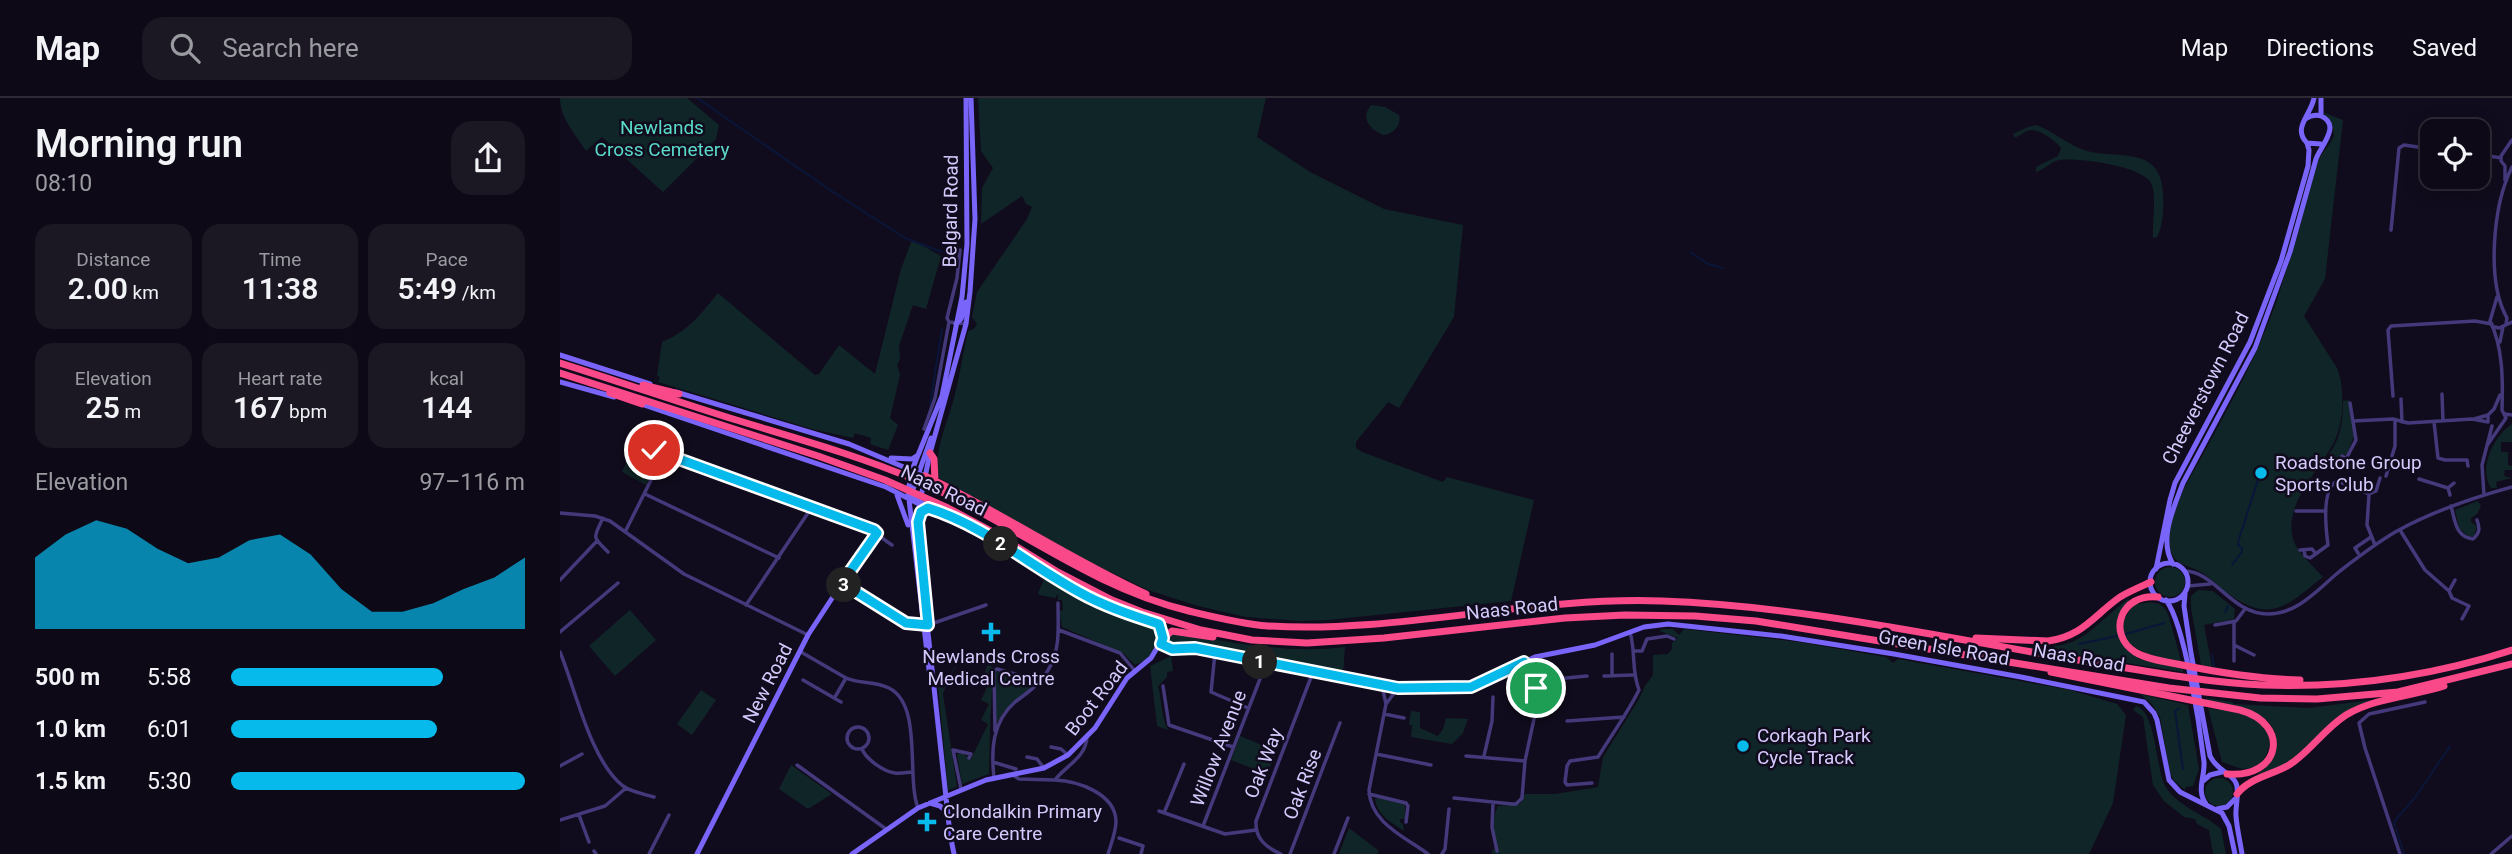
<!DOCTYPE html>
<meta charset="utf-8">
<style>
body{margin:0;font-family:Roboto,sans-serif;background:#1b1723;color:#f1f3f6;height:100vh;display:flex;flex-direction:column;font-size:26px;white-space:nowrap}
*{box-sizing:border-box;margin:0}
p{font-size:23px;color:#9a9aa1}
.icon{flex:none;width:38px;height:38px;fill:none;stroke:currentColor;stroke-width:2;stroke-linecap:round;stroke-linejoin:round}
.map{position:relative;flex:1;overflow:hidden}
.side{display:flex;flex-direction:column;background:#0d0916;width:560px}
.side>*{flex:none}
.tools{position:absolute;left:1860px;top:21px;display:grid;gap:14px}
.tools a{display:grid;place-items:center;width:70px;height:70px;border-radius:14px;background:#0d0916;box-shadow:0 4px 18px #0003,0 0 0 2px #2d2a35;font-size:35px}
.pin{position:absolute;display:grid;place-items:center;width:60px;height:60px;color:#fff;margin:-30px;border:4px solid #fff;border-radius:50%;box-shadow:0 2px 7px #0007}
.km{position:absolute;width:35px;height:35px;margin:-18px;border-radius:50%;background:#222;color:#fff;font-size:19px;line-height:35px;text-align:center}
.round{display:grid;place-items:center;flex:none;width:74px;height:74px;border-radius:21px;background:#1b1723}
.headline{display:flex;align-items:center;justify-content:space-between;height:119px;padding:0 35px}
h1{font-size:38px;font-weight:600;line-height:52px}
.stats{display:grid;grid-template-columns:repeat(3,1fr);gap:10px;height:119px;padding:7px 35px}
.stats div{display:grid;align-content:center;border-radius:18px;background:#1b1723;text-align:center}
.stats b{font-size:30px;font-weight:600}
.stats small{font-size:19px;font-weight:400}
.stats p{font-size:19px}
.chart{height:196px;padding:14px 35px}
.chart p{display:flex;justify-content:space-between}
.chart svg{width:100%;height:126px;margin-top:7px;fill:#07baec;opacity:.7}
ul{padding:0 35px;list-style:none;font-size:23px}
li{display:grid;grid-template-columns:112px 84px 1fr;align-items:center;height:52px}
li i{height:18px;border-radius:9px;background:#07baec}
header{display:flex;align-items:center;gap:42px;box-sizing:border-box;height:98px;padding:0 35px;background:#0d0916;border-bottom:2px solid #2d2a35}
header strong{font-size:33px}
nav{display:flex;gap:38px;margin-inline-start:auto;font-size:24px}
.search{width:490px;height:63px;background:#1b1723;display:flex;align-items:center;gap:18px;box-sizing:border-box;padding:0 24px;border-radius:21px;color:#9a9aa1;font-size:26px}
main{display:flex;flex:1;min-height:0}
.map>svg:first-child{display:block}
</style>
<header>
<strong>Map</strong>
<div class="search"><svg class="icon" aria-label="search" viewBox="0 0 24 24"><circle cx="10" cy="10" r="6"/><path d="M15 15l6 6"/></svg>Search here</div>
<nav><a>Map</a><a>Directions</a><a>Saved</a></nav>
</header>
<main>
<section class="side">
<div class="headline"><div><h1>Morning run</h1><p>08:10</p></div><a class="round"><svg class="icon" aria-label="share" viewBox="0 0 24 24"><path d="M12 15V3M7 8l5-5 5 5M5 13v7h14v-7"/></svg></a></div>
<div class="stats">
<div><p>Distance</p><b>2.00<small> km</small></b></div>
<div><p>Time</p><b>11:38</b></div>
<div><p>Pace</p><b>5:49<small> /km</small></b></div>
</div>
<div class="stats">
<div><p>Elevation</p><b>25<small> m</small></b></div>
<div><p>Heart rate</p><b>167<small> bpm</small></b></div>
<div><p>kcal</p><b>144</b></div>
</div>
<div class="chart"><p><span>Elevation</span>97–116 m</p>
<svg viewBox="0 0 160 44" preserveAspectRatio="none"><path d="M0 44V19L10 11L20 6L30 9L40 16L50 21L60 19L70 13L80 11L90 18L100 30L110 38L120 38L130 35L140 30L150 26L160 19V44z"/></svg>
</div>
<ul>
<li><b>500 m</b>5:58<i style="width:72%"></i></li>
<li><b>1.0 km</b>6:01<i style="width:70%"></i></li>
<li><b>1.5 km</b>5:30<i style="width:100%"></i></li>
</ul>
</section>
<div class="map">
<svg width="1952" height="756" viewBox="0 0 1952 756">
<rect width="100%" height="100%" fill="#110c1d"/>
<!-- green -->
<path fill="#102527" d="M0 0H127L159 27 156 41 103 94 42 39 26 53C16 37 0 20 0 0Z
M418 0H706L697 39 750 74 824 111 903 127 894 219 839 310 828 304 796 344V350L802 354 883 384 887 379 974 402 951 503 768 522 740 523 686 519 638 508 588 492 513 456 379 380C373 355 386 328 393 304 399 281 403 256 408 233L414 231 417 226 412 219 417 194 467 121 472 109 466 106 462 98 421 126 422 90 433 70 421 53Z
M811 7 825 9 839 17C842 28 833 36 823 37 810 31 800 21 811 7Z
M1762 14 1783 22 1765 181 1744 218 1777 270C1785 289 1784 325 1774 344 1760 372 1719 410 1735 446 1741 457 1754 469 1763 479 1730 505 1712 527 1670 497 1660 490 1652 481 1641 474 1631 468 1615 467 1611 454 1601 427 1628 383 1641 360 1669 309 1698 257 1717 202 1725 176 1734 151 1741 125 1746 105 1750 83 1758 64 1762 53 1771 47 1774 37L1771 24Z
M1476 27C1493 33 1507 46 1524 52 1557 63 1601 45 1603 96 1604 109 1603 128 1597 139L1593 140C1592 126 1597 96 1591 85 1583 68 1517 59 1499 62 1490 64 1484 72 1476 74V69L1498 58 1501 50C1497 44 1480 31 1471 32 1467 32 1460 37 1455 40L1453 36 1468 29Z
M352 142 381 158 366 211 353 207 339 248 340 261 337 267 340 277 330 320 338 327 328 352 310 346 311 340 295 335 293 340 252 331 98 284 100 279 97 278 102 244C127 234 141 216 158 195L255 277 259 276 279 247 315 276 341 171Z
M1789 302 1794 338 1787 356 1782 357 1780 361 1769 356C1781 340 1783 323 1783 303Z
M1952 326V344H1941V354H1948V367L1952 368V372H1945L1944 378 1952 380 1936 384 1937 390H1931C1918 371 1934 337 1952 326Z
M101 331 93 353 99 357 100 362 86 387 62 374 66 365 74 364 78 352Z
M1918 403 1921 408 1917 416 1911 420V424L1917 428 1914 438 1909 439 1899 430 1895 412Z
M473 469 517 494 596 526 600 532C598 549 591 561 575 567L564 556 502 529 499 513 503 512 502 502H498V496L495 500 480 497 478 495 484 481Z
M1595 484a15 15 0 1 1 30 0a15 15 0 1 1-30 0Z
M1638 492 1653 493 1675 511 1674 521 1644 527 1652 569 1641 567 1631 510V498Z
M1568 501 1570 503 1561 513 1563 547 1580 561 1623 571V574L1465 549C1522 553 1528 532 1568 501Z
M1578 503 1579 506C1609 499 1608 517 1614 537 1617 547 1619 555 1621 565 1589 558 1536 544 1578 503Z
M70 512 96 542 55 578 29 548Z
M1102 531H1113L1119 537 1124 531 1239 544 1326 559 1333 565 1338 561 1510 592 1557 606 1566 617 1553 705 1529 756H932V752L937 751C934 737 931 722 938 708L960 706 965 696H995L1038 689 1043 659 1079 601 1085 588 1093 577V557L1108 556 1112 551V545L1118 540 1100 533Z
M616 534C672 545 728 556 785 549L783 576 630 547 610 549 603 547 610 537Z
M611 558 613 573 607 574V579L598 588C602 601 601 619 608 632L597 628 590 568Z
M398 565 391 574 383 596 397 689 388 692 378 587H384Z
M429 567 434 571C430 606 430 641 429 676L402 686 397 657 400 654 411 661 428 626 421 622 429 606 421 602 430 583 424 578 427 568Z
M438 573 479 584 444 613 435 628V576Z
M141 592 156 602 132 637 117 626Z
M1580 596 1628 607 1639 671 1633 688 1626 689 1625 692 1614 683 1610 675 1600 619 1592 606Z
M1646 600 1672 604 1674 606 1748 610 1820 601 1799 608 1724 667 1699 678 1698 675C1708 669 1714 660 1716 649 1721 611 1672 609 1647 604Z
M1576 608C1595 613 1596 665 1603 683 1611 706 1643 715 1661 731L1666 756H1653L1649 732 1637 726 1635 721 1624 719 1604 703 1593 687 1583 619 1573 612Z
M1648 610C1660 612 1674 613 1686 617 1713 625 1716 649 1698 669L1682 671 1662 664Z
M851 613 860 614V630L878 638 883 631 886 620 908 621 903 635 892 646 851 639 852 627H849Z
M680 638 716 653 707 676 671 662Z
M231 667 272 696 248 711 219 691Z
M1645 694a14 14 0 1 1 28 0a14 14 0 1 1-28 0Z
M818 700 845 705V721H840V724L843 726 844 733C831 724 817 717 815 701Z
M789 730 819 753 817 756H779Z"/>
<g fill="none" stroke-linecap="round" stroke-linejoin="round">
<!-- stream -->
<path stroke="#0a1639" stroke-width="2" d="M137 0 270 92 345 140 382 154
M1130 154 1148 166 1163 170
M370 307 382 231
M1672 467 1682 454V450L1678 447 1679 441 1702 369
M1665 514 1668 508
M1566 536 1604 525
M1519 546 1557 538
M1652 557 1654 569
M1620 610 1615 613 1623 671
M1835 728 1834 724 1857 697 1890 648
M1836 731 1844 756"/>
<!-- street -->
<path stroke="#43397b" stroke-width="3.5" d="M1918 56 1941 60
M1945 82V68L1941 63V58L1952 42
M1831 132 1839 50 1844 47 1872 51
M400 152 397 180 387 220 389 224 406 226
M1946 226 1947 220C1926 183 1933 107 1952 69
M1935 229 1939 230 1952 224
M1940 244 1943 229
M1882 296 1883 323
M1833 298 1828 232 1831 228 1915 223 1932 226
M1841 301 1842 324
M1945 316 1952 317
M1914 321 1928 317
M1793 323 1833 321 1848 325 1912 321 1928 324
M1928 323V317L1934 311 1940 297
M1874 324 1878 360 1885 362H1907L1908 368
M364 331 375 300 389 224
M1928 346 1946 320 1942 312C1943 282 1943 249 1930 223L1937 199
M94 352 303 427C315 432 321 440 332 447
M1782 358 1792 363
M1786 361 1796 342 1790 305
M1822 363 1830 366
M1826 378 1835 348V323
M1859 381 1888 390 1894 385
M1888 390 1890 397
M85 396 219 460
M1809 396 1816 393 1820 380
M1924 397 1922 367 1932 328
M1891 408C1895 422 1895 439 1913 441 1920 435 1920 430 1917 422
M1736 413H1766
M0 415 35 418 50 423 124 476 248 537
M43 420C33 441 32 438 48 454
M1840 432 1865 472 1889 493 1892 500 1909 508 1902 521
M65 434 104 356
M1740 452 1752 451 1756 456
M1744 452 1745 458 1750 460 1768 447C1766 432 1761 391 1777 383L1809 396 1807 427 1815 447
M1798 455 1795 450 1811 439
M1624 473C1655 473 1671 516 1708 516 1738 516 1758 491 1780 473 1798 459 1816 445 1837 433 1873 413 1912 400 1952 389
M0 482 37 443
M282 485 320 431
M1628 488 1650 486
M1889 493 1895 482
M186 507 252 409
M1674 524V563
M368 527 426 507
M1655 527 1676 523 1685 511
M499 532 560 555 575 573
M0 534 58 485
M1674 547 1694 557
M1073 553H1082L1087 541 1107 538 1114 541
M0 554C16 592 30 662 63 688 71 694 84 696 94 699
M241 554 286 580C300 586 315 583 329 590 363 607 346 679 358 710
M655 555 651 594 688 610
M1052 556V578
M1044 578 1073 577
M243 582 281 604
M603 588 609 627 673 649
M822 588 826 606
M838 590 826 606 809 692C810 725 845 739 868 756
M976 590 1006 580 1027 578
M275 599 286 580
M824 616 844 620
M1007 623 1064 619
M287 640a11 11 0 1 1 22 0a11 11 0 1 1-22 0Z
M435 633 434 573 437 571 481 583
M491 649 501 651 508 657
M302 651C306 661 324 674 335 675 341 676 348 674 353 674
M816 656 871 667
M906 658 965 663
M924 658 932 623 933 599
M467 659 477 661 484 670
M433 664 456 671
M237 667 326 731
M0 668 22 656
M453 677 459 681 495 682C505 668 526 660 527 639
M434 680C431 652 432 624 455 604 467 595 479 587 487 574 501 553 498 529 498 505
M495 682C517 683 555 695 556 723 556 734 551 746 548 756
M1032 685 1007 687 1005 684 1007 668 1010 663 1038 659C1052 636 1067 616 1079 592 1071 571 1076 555 1070 534
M401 691 393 652 411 656 409 660
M809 696 846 705 848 708 846 724
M894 700 952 706H956L962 700 965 663 977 607 976 590 964 564
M933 705 932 729 937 753
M599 713 665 736 696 732
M604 715 624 666
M19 717 29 744
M0 722 45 708 66 690
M643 728 700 581
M559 740 583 748 581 756
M34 753 36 756
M89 756 109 717
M721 756C705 749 695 740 696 723L753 574
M730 756 780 625
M774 756 788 720
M882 756 885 751 889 711
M1840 756 1805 650 1799 625 1809 616 1865 604
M1931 756 1952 738"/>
<!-- secondary -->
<path stroke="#7a65fa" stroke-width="5" d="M1754 0C1751 17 1732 30 1747 45L1761 46
M1761 18V0
M396 226 401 221 406 204
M0 257 90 286
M0 284 54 299
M116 294 289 346 365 378
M81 306 326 389 361 407
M331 360 352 361 358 357
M337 397 348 427
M351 397 371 340
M1590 484a19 19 0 1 1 38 0a19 19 0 1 1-38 0Z
M1613 466C1598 442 1614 409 1623 385L1695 250 1730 154 1756 61C1760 49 1782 27 1761 18 1755 16 1750 18 1745 21
M1596 471 1610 402 1615 385 1690 244 1721 163 1748 68 1749 52 1747 45
M1625 495 1624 508 1631 555 1650 658C1658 674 1671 674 1676 685 1680 694 1675 708 1676 718 1677 731 1680 743 1682 756
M1606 502C1625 527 1640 630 1644 664 1645 679 1636 692 1646 706
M601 546 612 551 635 550 830 590H902L917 587 975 559 1035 547 1084 529 1108 526 1221 538 1334 556 1461 579 1584 604 1594 615 1597 622 1609 682 1620 694 1662 715 1669 728 1675 756
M370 580 348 393 352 372 382 298 402 199 407 146 406 0
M1643 683 1650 677 1662 674
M370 705 380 708 388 715
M1657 711 1667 709 1675 701
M137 756 248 537 282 485 346 525 363 528
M292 756 358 710 426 682 484 670 508 657 535 630 567 580 591 560 603 540 599 526 535 502 453 453 351 399 348 393
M394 756 390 736 359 452 358 413 370 355 406 226 410 194 415 121 411 0"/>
<!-- highway -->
<path stroke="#f94989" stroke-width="7" d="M0 265C58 283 115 303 173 321 235 340 297 357 356 382 449 422 529 489 629 513 654 519 682 526 708 528 839 536 970 498 1102 503 1240 508 1376 538 1512 561 1575 571 1638 584 1703 587 1786 590 1872 578 1952 552
M0 275 258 358 325 382 388 410 431 433 496 473 552 502 582 514 641 532 692 542 747 545 824 540 1005 520 1065 517 1135 518 1196 523 1609 590 1700 600 1757 601 1838 594 1952 566
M83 287 119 296
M50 295 82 306
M370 355 374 361 375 383
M365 378C440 414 510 461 586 496
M1598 499C1560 495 1547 536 1575 554 1588 562 1607 564 1622 567 1661 575 1700 581 1740 582
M603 540 612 533 653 539
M1416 540 1488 543C1523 538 1533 518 1560 499 1570 493 1580 489 1591 484
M1491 574 1680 612C1731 626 1721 681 1667 676
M1677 696C1689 680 1712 677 1729 667 1750 654 1764 631 1786 617 1814 600 1853 598 1884 588"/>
</g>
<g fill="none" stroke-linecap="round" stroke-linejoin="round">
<defs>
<path id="route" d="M94 352 314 432 317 435 315 438 282 485 346 525 368 527 358 424 361 414 368 410C423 427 468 466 519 494 544 508 571 517 599 526L603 540 601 546 612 551 635 550 838 590 911 589 964 564 976 590"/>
</defs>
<!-- route casing -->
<use href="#route" stroke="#fff" stroke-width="14"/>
<!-- route -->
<use href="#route" stroke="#07baec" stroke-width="9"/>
</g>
<!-- markers -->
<g fill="#07baec" stroke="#110c1d" stroke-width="2.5">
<circle cx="1701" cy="375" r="7"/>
<path d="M427.5 523.5h7v7h7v7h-7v7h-7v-7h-7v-7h7z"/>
<circle cx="1183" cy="648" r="7"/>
<path d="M363.5 713.5h7v7h7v7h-7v7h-7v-7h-7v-7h7z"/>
</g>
<g text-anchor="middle" stroke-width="5" stroke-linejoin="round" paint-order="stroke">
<!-- park labels -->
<g font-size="19" fill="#5adac9" stroke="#110c1d">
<text x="102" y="36">Newlands<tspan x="102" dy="22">Cross Cemetery</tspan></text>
</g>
<!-- street labels -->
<g font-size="19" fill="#d6cafd" stroke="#110c1d">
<text transform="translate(390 113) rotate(-89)" y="7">Belgard Road</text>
<text transform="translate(1645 290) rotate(-63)" y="7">Cheeverstown Road</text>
<text transform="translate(384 392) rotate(26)" y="7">Naas Road</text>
<text transform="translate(952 510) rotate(-6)" y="7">Naas Road</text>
<text transform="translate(1384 549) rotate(10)" y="7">Green Isle Road</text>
<text transform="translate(1519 559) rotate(10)" y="7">Naas Road</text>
<text transform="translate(207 585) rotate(-63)" y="7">New Road</text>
<text transform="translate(536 600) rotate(-52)" y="7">Boot Road</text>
<text transform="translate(658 650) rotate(-69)" y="7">Willow Avenue</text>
<text transform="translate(703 665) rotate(-69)" y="7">Oak Way</text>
<text transform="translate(742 686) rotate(-69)" y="7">Oak Rise</text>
</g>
<!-- poi labels -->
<g font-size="19" fill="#d6cafd" stroke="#110c1d" text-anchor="start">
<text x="1715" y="371">Roadstone Group<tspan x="1715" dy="22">Sports Club</tspan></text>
<text x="431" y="565" text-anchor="middle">Newlands Cross<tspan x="431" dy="22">Medical Centre</tspan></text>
<text x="1197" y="644">Corkagh Park<tspan x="1197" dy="22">Cycle Track</tspan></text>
<text x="383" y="720">Clondalkin Primary<tspan x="383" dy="22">Care Centre</tspan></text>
</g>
</g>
</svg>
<div class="tools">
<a><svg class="icon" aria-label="locate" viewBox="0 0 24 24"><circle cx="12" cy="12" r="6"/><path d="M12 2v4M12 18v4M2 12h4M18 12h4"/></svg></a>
</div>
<div class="pin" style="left:976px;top:590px;background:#1e9e55"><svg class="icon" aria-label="arrive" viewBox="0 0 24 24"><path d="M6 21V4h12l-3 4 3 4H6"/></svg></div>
<div class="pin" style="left:94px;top:352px;background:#d93025"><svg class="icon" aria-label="check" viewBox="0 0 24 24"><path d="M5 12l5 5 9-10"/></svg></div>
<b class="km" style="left:700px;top:564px">1</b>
<b class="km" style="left:441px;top:446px">2</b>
<b class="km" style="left:284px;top:487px">3</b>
</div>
</main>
